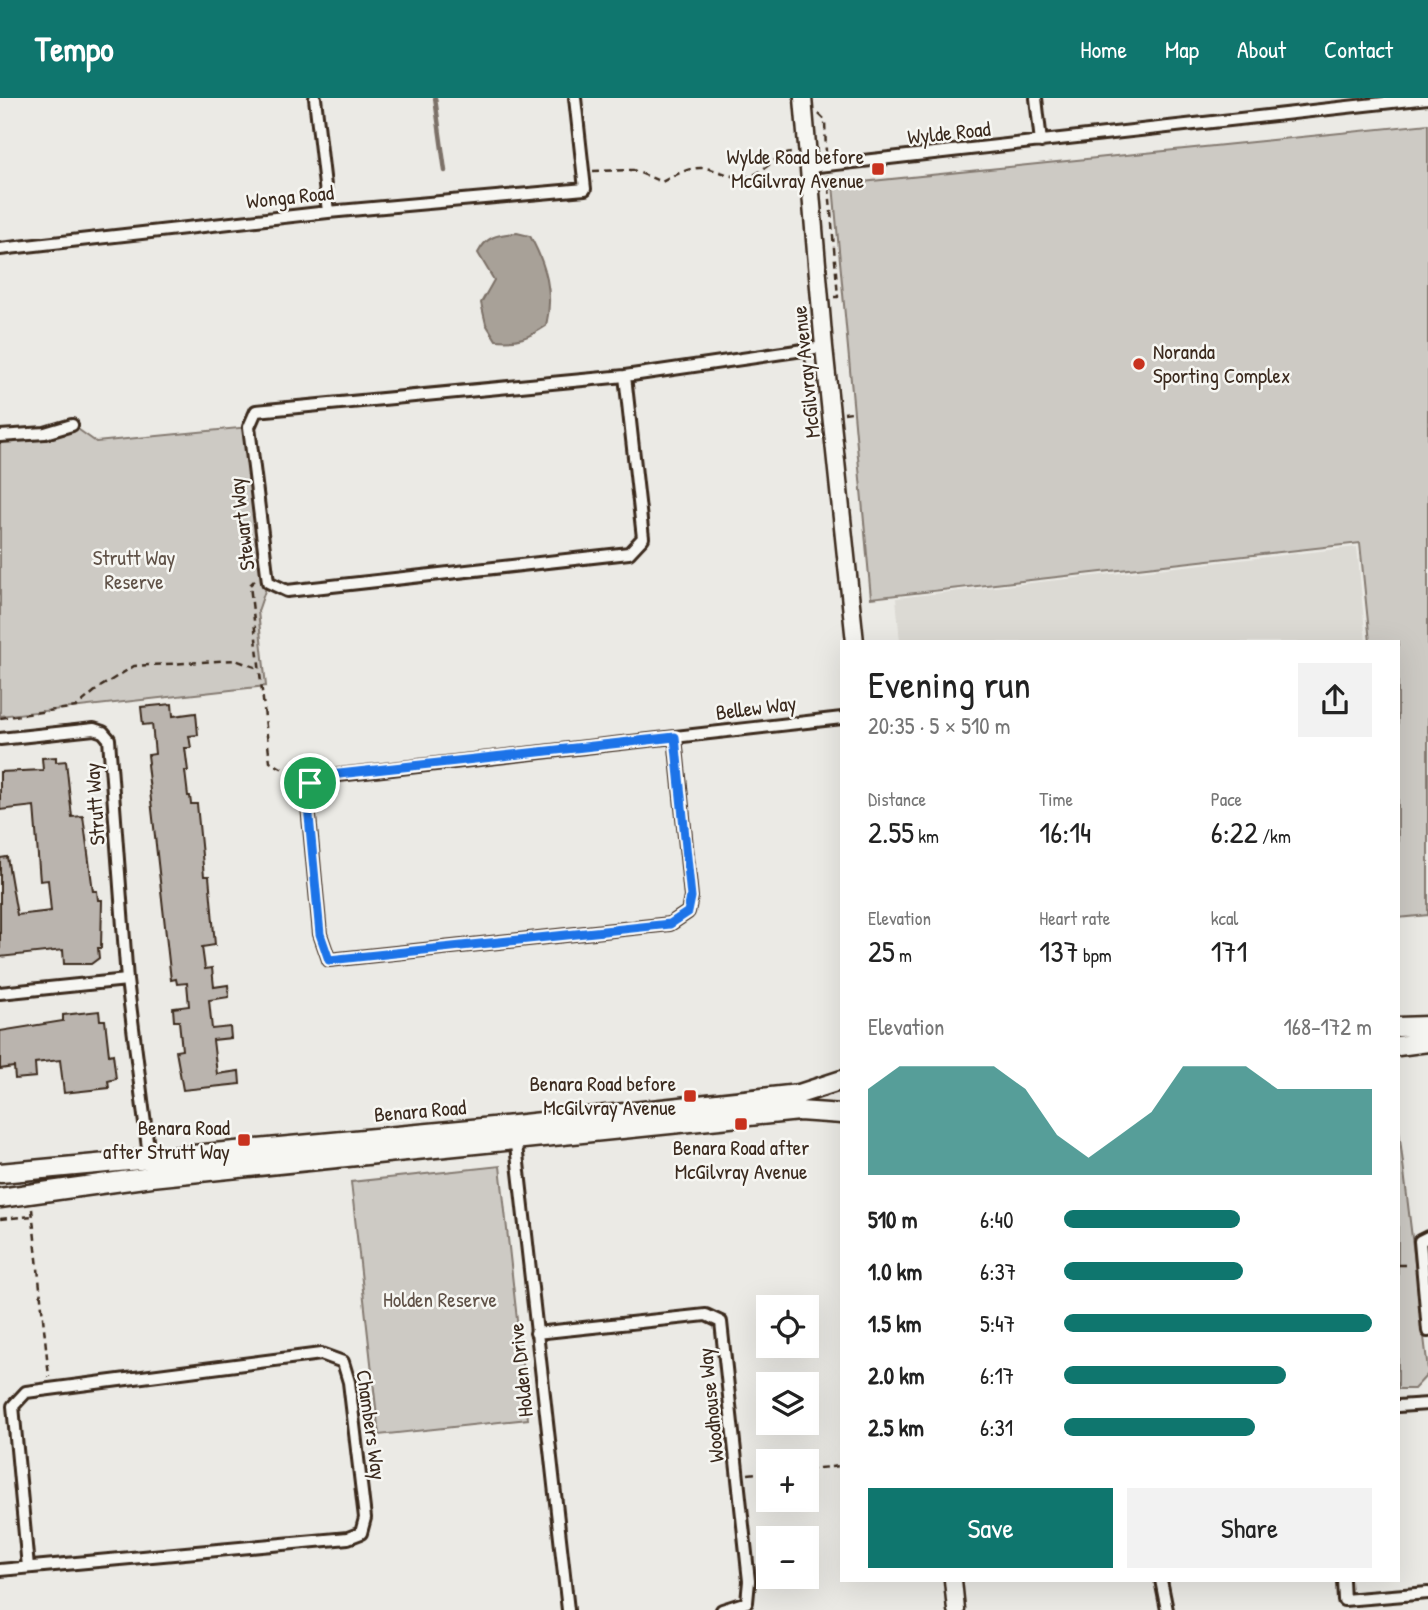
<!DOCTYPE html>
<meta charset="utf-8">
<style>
body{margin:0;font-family:"Patrick Hand",sans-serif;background:#f2f2f2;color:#222;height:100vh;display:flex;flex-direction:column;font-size:26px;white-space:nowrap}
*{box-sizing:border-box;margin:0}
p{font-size:23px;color:#767676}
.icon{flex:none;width:38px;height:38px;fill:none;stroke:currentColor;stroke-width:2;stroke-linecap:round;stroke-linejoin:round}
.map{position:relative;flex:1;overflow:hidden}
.sheet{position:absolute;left:840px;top:542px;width:560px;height:942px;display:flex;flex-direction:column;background:#fff;border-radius:0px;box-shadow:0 7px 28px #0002}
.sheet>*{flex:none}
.controls{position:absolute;left:756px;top:1197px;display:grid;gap:14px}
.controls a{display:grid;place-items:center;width:63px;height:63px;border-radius:0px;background:#fff;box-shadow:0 7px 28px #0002;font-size:35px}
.pin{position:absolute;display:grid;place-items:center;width:60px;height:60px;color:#fff;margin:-30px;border:4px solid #fff;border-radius:50%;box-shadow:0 2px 7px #0007}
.round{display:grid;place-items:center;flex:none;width:74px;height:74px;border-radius:0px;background:#f2f2f2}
.head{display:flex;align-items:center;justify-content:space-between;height:119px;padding:0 28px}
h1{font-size:38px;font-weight:600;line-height:52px}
.metrics{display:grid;grid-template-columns:repeat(3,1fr);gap:10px;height:119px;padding:7px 28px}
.metrics div{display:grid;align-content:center}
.metrics b{font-size:30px;font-weight:600}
.metrics small{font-size:19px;font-weight:400}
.metrics p{font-size:19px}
.chart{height:196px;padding:14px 28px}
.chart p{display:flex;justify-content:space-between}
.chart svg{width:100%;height:126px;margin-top:7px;fill:#0f766e;opacity:.7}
.button{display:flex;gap:14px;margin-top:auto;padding:14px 28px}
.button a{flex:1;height:80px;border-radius:0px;background:#0f766e;color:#fff;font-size:28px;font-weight:600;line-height:80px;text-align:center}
.button a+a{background:#f2f2f2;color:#222}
ul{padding:0 28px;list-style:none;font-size:23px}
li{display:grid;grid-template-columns:112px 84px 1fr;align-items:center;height:52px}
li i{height:18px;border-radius:9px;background:#0f766e}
header{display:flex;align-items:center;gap:42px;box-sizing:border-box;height:98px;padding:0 35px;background:#0f766e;color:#fff}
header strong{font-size:33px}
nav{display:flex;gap:38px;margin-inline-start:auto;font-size:24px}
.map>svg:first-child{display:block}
</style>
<header>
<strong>Tempo</strong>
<nav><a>Home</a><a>Map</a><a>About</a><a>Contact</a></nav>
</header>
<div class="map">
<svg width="1428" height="1512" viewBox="0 0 1428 1512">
<rect width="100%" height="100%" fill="#ebeae5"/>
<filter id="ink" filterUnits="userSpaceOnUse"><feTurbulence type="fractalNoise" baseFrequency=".0143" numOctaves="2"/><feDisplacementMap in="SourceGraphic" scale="14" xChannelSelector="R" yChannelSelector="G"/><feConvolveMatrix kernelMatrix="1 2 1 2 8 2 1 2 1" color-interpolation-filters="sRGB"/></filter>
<g filter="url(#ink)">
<!-- built -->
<path fill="#dcdad4" d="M1357 449 1366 544H900L896 500Z"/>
<!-- green -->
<path fill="#cdcac4" stroke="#847a71" stroke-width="2" d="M1428 26V817L1398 820V544H1370L1360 445 871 500 833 87Z
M72 327 96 344 249 329 268 484 258 513 266 588 0 618V338Z
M1398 1024 1428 1272V1276L1414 1291H1398Z
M500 1068 528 1321 379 1337 351 1084Z"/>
<!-- water -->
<path fill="#a8a198" stroke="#7c7167" stroke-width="2" d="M517 135 530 138C546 167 554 195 546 228 528 240 517 244 496 242L486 226 481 205 494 182 478 155C487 137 498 137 517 135Z"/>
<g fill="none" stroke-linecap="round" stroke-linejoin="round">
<!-- stream -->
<path stroke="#7c7167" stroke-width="4.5" d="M435 0 445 73"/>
</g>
<!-- building -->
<path fill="#bab4ae" stroke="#3b2a1e" stroke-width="2" d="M172 606 173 618 196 615 198 637 189 638 191 650H185L188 673H185L188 698H190L191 706H197L204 778H209L215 847 202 849 205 871 212 870 214 889 228 887 229 899 209 902 212 931 230 929 231 940 213 942 217 976 239 973 240 986 183 992 176 953 182 952 179 923H174L173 910 189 908 187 885 177 886 176 881 171 882 147 666 149 665 148 657 155 656 152 626 143 627 141 609Z
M56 659V664L66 663 72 719 83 718 93 793H97L98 802H102L101 850H98L99 860 91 866H64L63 852 0 859V760L7 759 17 817 51 813 48 782 40 783 34 708 0 712V674L43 672 42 660Z
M99 913 100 922H105L109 957 113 956 116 981 108 983 109 990 64 995 60 962 35 965 36 979 15 981 14 969 0 971V933L63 923V917Z"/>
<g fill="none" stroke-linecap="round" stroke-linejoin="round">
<defs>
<path id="street" d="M315 0 328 114
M1036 0 1041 44
M809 69 1428 0
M0 151 328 114 585 91 575 0
M625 278 643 440 629 455 287 493 268 484 249 329 256 313 625 278 824 249
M0 338 45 335 72 327
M675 639 691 799 688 814 670 826 329 862 320 836 307 697 310 685 321 679 842 620
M0 641 94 631 103 634 109 641 127 882 150 1066
M0 895 127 882
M515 1038 568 1512
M1428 1139 1420 1143 1428 1233
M536 1235 706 1217 721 1224 749 1483 747 1504 722 1512
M1398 1308 1428 1306
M0 1472 348 1440 361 1435 365 1420 349 1284 343 1264 321 1256 26 1294 13 1308 28 1469
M1161 1482 1167 1512
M1343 1482 1344 1502 1428 1495"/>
<path id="secondary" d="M803 0 824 249 855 544
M953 1482 956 1512"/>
<path id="primary" d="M1398 929 1428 928
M1398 948 1428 944
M0 1075 514 1027 799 996 842 982
M0 1100 151 1079 799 1013 842 1016"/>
</defs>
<!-- street casing -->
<use href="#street" stroke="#3b2a1e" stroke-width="16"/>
<!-- secondary casing -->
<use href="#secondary" stroke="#3b2a1e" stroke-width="21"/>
<!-- primary casing -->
<use href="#primary" stroke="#3b2a1e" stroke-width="23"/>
<!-- path -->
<path stroke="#3b2a1e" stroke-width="2.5" stroke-dasharray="7 5" stroke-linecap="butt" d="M819 16 825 22 826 57
M593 73 633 72 662 84C675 77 688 69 703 70 719 71 734 83 751 78 767 72 776 56 792 55
M828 77 838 199H834
M805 262 812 285
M844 315 852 314
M255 482 250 487 270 664 298 679
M0 620 76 609 100 589 134 568 235 562 258 570
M32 1111 49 1279
M0 1121 33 1118
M1398 1167H1409
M807 1371 842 1368
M748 1376 768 1374"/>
<!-- street -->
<use href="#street" stroke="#f6f6f2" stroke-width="10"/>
<!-- secondary -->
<use href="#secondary" stroke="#f6f6f2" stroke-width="16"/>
<!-- primary -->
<use href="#primary" stroke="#f6f6f2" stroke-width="18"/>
</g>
</g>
<g fill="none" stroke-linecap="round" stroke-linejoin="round" filter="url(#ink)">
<defs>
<path id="route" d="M675 639 691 799 688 814 670 826 329 862 320 836 307 697 310 685 321 678Z"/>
</defs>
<!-- route casing -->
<use href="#route" stroke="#fff" stroke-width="14"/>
<!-- route -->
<use href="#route" stroke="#1a73e8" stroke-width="9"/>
</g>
<!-- markers -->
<g fill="#c8321e" stroke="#f6f6f2" stroke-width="2.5">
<rect x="871" y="64" width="14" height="14" rx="3.5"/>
<circle cx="1139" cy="266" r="7"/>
<rect x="683" y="991" width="14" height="14" rx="3.5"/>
<rect x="734" y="1019" width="14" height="14" rx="3.5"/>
<rect x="237" y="1035" width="14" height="14" rx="3.5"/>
</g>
<g text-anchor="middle" stroke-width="5" stroke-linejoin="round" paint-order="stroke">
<!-- street labels -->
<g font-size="21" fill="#3b2a1e" stroke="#f6f6f2">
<text transform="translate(949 35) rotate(-6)" y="7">Wylde Road</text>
<text transform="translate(290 99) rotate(-6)" y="7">Wonga Road</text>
<text transform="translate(806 274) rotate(-96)" y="7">McGilvray Avenue</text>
<text transform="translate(242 426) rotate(-97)" y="7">Stewart Way</text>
<text transform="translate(756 610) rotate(-7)" y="7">Bellew Way</text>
<text transform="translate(95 706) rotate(-94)" y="7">Strutt Way</text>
<text transform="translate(420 1013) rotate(-5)" y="7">Benara Road</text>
<text transform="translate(521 1272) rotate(-96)" y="7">Holden Drive</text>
<text transform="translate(711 1307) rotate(-96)" y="7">Woodhouse Way</text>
<text transform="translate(371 1327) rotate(82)" y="7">Chambers Way</text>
</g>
<!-- poi labels -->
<g font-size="21" fill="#3b2a1e" stroke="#f6f6f2" text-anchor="end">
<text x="864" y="66">Wylde Road before<tspan x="864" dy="24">McGilvray Avenue</tspan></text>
<text x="1153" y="261" text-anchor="start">Noranda<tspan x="1153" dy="24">Sporting Complex</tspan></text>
<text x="676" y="993">Benara Road before<tspan x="676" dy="24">McGilvray Avenue</tspan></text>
<text x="230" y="1037">Benara Road<tspan x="230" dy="24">after Strutt Way</tspan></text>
<text x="741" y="1057" text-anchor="middle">Benara Road after<tspan x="741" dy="24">McGilvray Avenue</tspan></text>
</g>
<!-- park labels -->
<g font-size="21" fill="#605248" stroke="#f6f6f2">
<text x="134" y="467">Strutt Way<tspan x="134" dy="24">Reserve</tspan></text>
<text x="440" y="1209">Holden Reserve</text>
</g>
</g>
</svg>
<div class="controls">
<a><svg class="icon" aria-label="locate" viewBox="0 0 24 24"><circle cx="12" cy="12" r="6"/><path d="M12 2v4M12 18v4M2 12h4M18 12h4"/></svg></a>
<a><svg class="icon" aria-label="layers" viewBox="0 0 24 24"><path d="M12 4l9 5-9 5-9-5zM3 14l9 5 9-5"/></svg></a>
<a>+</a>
<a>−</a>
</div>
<div class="pin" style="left:310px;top:685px;background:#1e9e55"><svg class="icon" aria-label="arrive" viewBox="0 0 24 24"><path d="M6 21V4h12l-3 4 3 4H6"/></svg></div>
<section class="sheet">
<div class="head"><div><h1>Evening run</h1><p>20:35 · 5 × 510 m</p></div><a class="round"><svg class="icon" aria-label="share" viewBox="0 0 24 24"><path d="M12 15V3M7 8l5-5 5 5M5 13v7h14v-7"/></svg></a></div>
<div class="metrics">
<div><p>Distance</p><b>2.55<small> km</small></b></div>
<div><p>Time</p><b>16:14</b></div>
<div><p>Pace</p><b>6:22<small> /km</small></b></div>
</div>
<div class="metrics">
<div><p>Elevation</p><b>25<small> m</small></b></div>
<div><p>Heart rate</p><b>137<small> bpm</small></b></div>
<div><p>kcal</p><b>171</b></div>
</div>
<div class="chart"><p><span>Elevation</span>168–172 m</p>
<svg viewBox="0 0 160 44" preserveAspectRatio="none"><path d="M0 44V14L10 6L20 6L30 6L40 6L50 14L60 30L70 38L80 30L90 22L100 6L110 6L120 6L130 14L140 14L150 14L160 14V44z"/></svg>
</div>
<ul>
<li><b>510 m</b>6:40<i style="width:57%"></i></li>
<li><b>1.0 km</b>6:37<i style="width:58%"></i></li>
<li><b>1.5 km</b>5:47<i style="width:100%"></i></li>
<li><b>2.0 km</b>6:17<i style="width:72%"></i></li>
<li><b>2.5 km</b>6:31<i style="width:62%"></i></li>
</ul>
<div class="button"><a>Save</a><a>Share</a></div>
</section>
</div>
